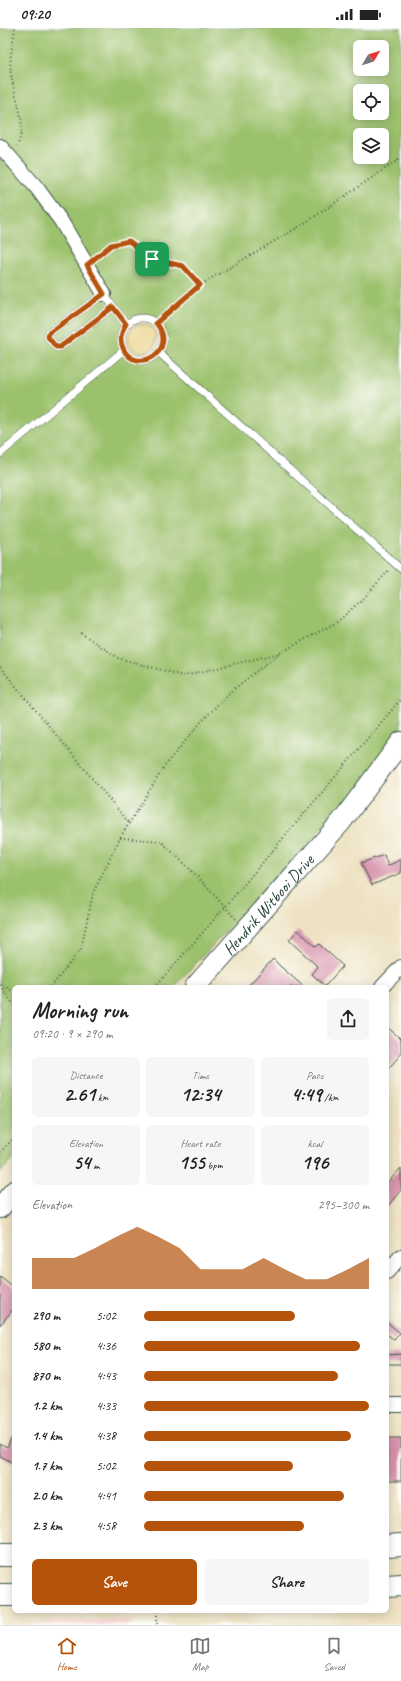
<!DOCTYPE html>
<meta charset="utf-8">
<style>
body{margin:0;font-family:Caveat,sans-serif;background:#f6f6f6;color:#222;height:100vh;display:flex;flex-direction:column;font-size:15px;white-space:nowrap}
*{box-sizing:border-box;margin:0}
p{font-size:13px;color:#767676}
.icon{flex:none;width:22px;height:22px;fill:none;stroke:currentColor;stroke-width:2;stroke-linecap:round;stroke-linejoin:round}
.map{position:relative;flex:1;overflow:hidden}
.details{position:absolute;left:12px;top:957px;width:377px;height:628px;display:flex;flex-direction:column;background:#fff;border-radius:6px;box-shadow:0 2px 10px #0003}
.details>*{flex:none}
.needle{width:26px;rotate:51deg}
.fabs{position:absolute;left:353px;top:12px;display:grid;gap:8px}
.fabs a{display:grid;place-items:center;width:36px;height:36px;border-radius:6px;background:#fff;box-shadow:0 2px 10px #0003;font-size:20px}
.pin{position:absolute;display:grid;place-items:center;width:34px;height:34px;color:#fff;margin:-17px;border-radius:8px;box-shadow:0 2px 6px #0006}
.round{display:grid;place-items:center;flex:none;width:42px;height:42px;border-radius:6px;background:#f6f6f6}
.overview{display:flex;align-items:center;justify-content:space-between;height:68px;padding:0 20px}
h1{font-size:22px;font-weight:800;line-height:30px}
.figures{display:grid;grid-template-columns:repeat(3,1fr);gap:6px;height:68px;padding:4px 20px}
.figures div{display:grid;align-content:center;border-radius:6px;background:#f6f6f6;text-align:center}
.figures b{font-size:20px;font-weight:800}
.figures small{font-size:11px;font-weight:400}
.figures p{font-size:11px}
.chart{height:112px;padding:8px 20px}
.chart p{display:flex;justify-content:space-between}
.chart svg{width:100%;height:72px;margin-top:4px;fill:#b45309;opacity:.7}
.action{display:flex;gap:8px;margin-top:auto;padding:8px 20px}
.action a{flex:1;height:46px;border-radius:6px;background:#b45309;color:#fff;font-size:16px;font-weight:800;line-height:46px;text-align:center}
.action a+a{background:#f6f6f6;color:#222}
ul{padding:0 20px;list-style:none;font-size:13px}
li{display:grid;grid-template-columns:64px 48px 1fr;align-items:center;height:30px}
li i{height:10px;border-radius:5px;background:#b45309}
.status{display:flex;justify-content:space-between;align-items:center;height:28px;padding:0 20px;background:#fff;direction:ltr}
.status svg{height:11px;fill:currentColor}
.tabs{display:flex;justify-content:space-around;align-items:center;height:56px;border-top:1px solid #e0e0e0;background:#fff;font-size:11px;color:#767676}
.tabs a{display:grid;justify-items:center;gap:2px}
.tabs .selected{color:#b45309}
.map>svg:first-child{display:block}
</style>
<div class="status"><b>09:20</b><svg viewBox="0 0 49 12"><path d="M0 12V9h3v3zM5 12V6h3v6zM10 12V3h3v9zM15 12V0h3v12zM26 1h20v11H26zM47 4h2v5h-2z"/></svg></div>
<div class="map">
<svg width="401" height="1597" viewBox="0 0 401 1597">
<rect width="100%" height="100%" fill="#fdfcf7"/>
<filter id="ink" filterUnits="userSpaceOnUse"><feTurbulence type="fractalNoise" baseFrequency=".025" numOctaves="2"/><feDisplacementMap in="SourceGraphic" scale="8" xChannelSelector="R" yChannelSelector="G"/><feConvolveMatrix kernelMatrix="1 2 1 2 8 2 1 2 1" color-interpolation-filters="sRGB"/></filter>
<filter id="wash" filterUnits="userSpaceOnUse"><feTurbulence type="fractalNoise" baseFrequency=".012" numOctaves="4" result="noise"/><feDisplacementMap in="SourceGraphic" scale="16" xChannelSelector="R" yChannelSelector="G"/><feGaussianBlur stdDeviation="0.9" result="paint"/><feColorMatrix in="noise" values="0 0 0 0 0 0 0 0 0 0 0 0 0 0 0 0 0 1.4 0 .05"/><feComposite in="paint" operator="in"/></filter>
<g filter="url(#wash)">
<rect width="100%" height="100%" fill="#eee2c2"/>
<!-- built -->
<path fill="#f7d0cf" d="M130 1591 132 1597H0Z"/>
<!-- green -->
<path fill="#9bc16c" stroke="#5d7f50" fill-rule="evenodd" d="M0 0H401V712L391 726 174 959H14V1130L0 1145ZM360 19H382V41H360ZM360 63H382V85H360ZM360 107H382V129H360ZM144 289C159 294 170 311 158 325 131 354 97 292 144 289Z"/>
<!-- sand -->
<path fill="#eeda9e" stroke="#868c69" d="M128 310a14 14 0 1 1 28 0a14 14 0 1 1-28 0Z"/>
<g id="blocks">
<!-- building -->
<path fill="#d791ac" d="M384 827 388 838 401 831V845L372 857 361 835Z
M298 902 316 919 319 916 343 938 325 958 312 946 318 939 289 912Z
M273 931 281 939 304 959H247Z
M387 999 401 1011V1026L387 1042Z
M401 1140V1162L387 1179V1155Z
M0 1249 14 1260V1280L0 1297Z
M387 1294 400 1305 394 1312 387 1306Z
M401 1326V1336H387V1327Z
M14 1405V1435L0 1428V1416L7 1420Z
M387 1410H401V1453H387Z"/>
</g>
</g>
<g filter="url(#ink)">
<use href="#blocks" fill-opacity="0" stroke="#3e5649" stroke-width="1"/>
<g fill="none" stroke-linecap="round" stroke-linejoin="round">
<defs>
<path id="lane" d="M113 279 60 319H56L48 309 49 305 104 266 126 296
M121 311a21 21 0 1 1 42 0a21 21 0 1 1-42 0Z
M158 324 401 541
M0 426 124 322"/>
<path id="street" d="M0 118 37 160 61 193 104 266
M382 959 401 939
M387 1244 401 1228
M387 1377H401"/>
<g id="secondary">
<path id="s1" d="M195 959 341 794 401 714"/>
<path d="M0 1180 14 1163"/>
</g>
<path id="primary" d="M387 1518 401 1517
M0 1527H14
M387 1558 401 1557
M0 1567H14"/>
</defs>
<!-- lane casing -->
<use href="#lane" stroke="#3e5649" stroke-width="8"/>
<!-- street casing -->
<use href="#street" stroke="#3e5649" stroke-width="16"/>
<!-- secondary casing -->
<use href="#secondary" stroke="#3e5649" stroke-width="22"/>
<!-- primary casing -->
<use href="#primary" stroke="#3e5649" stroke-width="24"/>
<!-- path -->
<path stroke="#3e5649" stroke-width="2" stroke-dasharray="1 3" stroke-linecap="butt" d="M15 0C13 15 9 31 11 46 14 70 29 95 17 118
M96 230 111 217 129 213 152 231 183 238 200 257
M156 295 200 257 302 197 401 130
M81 605 118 630 183 648 280 625 337 594 364 570 389 542
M0 639 129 795
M120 810 161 813 196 847 236 891
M0 955 14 964
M0 957 14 977
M51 959 81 921 93 865 120 810 166 736 202 693 230 664 280 625
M155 959 225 879 401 671
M0 1124 14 1110
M157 1583V1597"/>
<!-- lane -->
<use href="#lane" stroke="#fff" stroke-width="7"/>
<!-- street -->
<use href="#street" stroke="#fff" stroke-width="14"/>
<!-- secondary -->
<use href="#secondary" stroke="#fff" stroke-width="20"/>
<!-- primary -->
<use href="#primary" stroke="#fff" stroke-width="22"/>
</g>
</g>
<g fill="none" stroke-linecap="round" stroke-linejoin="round" filter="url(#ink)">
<defs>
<path id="route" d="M129 213 152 231 183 238 200 257 156 295C180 323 135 348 123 320 119 311 121 304 126 296L113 279 60 319H56L48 309 49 305 104 266 87 237 111 217Z"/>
</defs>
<!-- route casing -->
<use href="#route" stroke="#fff" stroke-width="8"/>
<!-- route -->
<use href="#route" stroke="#b45309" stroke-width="5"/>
</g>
<g text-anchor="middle" stroke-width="4" stroke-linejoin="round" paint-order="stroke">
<!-- street labels -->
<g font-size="17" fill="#1f3d34" stroke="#fdfcf7">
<text dy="6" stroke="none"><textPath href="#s1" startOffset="110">Hendrik Witbooi Drive</textPath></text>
</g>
</g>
</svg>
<div class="fabs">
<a><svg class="needle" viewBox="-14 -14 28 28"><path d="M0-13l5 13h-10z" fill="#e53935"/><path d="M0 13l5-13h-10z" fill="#767676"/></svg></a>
<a><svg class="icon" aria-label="locate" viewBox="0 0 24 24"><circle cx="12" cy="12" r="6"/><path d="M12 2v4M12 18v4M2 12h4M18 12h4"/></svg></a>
<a><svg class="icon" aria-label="layers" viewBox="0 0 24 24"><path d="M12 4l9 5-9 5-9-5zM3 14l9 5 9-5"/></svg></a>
</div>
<div class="pin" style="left:152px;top:231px;background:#1e9e55"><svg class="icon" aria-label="arrive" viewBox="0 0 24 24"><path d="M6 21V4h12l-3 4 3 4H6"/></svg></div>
<section class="details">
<div class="overview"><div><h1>Morning run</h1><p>09:20 · 9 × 290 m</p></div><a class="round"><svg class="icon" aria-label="share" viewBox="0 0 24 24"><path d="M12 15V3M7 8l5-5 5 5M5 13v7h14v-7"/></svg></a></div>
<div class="figures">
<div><p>Distance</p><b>2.61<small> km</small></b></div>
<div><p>Time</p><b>12:34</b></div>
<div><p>Pace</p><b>4:49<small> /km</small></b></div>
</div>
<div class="figures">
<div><p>Elevation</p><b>54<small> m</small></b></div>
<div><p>Heart rate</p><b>155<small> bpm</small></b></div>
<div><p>kcal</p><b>196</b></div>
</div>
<div class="chart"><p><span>Elevation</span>295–300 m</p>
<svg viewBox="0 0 160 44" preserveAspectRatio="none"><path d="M0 44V25L10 25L20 25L30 19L40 12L50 6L60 12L70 19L80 32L90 32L100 32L110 25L120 32L130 38L140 38L150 32L160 25V44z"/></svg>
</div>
<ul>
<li><b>290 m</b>5:02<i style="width:67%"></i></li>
<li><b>580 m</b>4:36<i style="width:96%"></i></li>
<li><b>870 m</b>4:43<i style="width:86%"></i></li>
<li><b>1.2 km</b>4:33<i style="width:100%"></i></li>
<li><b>1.4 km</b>4:38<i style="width:92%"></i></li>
<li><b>1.7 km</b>5:02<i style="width:66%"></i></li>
<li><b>2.0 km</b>4:41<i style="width:89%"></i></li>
<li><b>2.3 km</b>4:58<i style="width:71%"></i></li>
</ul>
<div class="action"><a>Save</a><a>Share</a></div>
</section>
</div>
<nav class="tabs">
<a class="selected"><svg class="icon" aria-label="home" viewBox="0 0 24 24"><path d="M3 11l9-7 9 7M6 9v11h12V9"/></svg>Home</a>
<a><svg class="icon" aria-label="map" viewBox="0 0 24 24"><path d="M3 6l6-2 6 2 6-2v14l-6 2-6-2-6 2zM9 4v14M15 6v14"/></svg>Map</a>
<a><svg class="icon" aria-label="saved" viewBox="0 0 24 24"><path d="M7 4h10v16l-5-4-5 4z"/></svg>Saved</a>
</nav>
